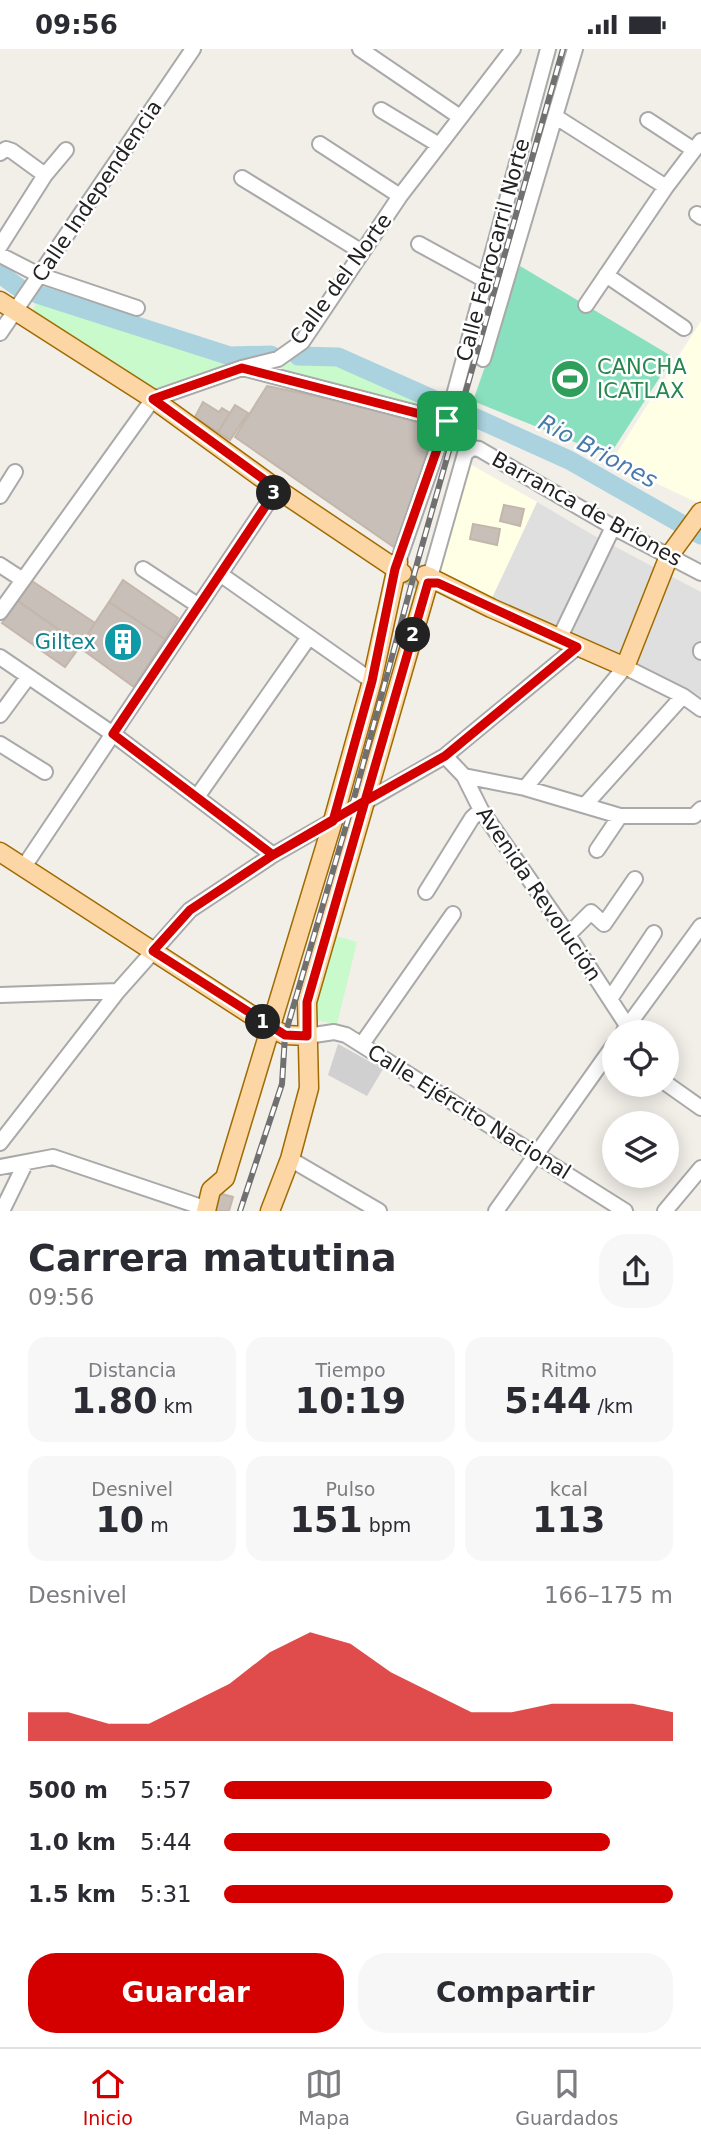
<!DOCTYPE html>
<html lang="es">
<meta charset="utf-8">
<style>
body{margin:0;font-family:"DejaVu Sans",sans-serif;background:#f7f7f7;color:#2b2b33;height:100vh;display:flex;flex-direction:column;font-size:26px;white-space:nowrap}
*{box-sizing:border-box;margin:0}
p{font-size:23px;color:#7c7c81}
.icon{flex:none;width:38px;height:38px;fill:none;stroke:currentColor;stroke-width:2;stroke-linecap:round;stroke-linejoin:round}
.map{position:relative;height:1162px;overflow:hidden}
.side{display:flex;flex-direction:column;background:#fff;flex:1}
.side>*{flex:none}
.fabs{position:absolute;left:602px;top:971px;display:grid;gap:14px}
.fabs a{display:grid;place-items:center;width:77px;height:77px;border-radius:50%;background:#fff;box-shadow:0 4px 18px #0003;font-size:35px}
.pin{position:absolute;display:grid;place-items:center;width:60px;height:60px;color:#fff;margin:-30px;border-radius:14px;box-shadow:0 4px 10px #0006}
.km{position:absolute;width:35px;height:35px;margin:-18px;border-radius:50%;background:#222;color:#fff;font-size:19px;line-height:35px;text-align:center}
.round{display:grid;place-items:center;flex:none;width:74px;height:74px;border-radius:28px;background:#f7f7f7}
.headline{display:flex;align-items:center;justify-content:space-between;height:119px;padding:0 28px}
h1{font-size:38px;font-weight:600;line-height:52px}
.stats{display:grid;grid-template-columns:repeat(3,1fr);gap:10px;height:119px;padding:7px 28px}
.stats div{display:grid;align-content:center;border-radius:18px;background:#f7f7f7;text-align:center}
.stats b{font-size:35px;font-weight:600}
.stats small{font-size:19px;font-weight:400}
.stats p{font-size:19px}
.chart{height:196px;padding:14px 28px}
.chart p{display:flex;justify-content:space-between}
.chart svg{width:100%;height:126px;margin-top:7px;fill:#d40000;opacity:.7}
.action{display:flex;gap:14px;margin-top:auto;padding:14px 28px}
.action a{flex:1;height:80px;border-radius:28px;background:#d40000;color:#fff;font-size:28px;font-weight:600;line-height:80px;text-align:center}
.action a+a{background:#f7f7f7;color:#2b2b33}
ul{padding:0 28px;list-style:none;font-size:23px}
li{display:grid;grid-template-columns:112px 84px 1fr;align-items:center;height:52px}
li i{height:18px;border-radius:9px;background:#d40000}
.status{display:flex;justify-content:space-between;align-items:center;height:49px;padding:0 35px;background:#fff;direction:ltr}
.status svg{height:19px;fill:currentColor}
.dock{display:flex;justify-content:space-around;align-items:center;height:98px;border-top:2px solid #e1e1e2;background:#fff;font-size:19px;color:#7c7c81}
.dock a{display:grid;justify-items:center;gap:4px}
.dock .current{color:#d40000}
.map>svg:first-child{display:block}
</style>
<div class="status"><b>09:56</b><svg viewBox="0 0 49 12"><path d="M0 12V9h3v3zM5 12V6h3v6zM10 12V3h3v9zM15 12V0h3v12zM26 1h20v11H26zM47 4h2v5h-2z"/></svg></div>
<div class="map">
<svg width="701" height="1162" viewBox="0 0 701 1162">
<rect width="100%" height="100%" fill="#f2efe9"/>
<!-- residential -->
<path fill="#e0dfdf" d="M537 453 593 486 701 543V659L490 553Z"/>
<!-- education -->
<path fill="#ffffe5" d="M701 272V454L700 455 611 413Z
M470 415 537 453 490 553 467 543 468 537 440 527Z"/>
<!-- religious -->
<path fill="#d0d0d0" d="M338 995 383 1020 367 1047 328 1026Z"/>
<!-- park -->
<path fill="#c8facc" d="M40 246 230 307 241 312 153 344 32 263Z
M295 312 334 315 433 354 431 362 278 318Z
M329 885 357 893 337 975 308 970Z"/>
<!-- pitch -->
<path fill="#88e0be" d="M520 217 673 308 609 407 473 352Z"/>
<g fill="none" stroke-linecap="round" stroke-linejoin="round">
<!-- river -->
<path stroke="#aad3df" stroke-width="19" d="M0 225 18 238
M37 245 230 307 271 306
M298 307 338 308 437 352
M469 366 569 411 701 486"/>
</g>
<!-- building -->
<path fill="#c7bfb8" stroke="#c4b6ab" stroke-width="2" d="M267 337 354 355 433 378 404 496 395 499 235 388Z
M203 353 219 363 222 359 230 364 218 383 195 368Z
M235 356 248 364 230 391 218 383Z
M504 456 524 460 520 477 500 472Z
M473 475 500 480 497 496 470 490Z
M123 531 178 569 165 590 109 553Z
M32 532 95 574 81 596 18 552Z
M18 552 81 596 65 618 2 574Z
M109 553 165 590 134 638 79 598Z
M215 1143 233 1148 229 1162H210Z"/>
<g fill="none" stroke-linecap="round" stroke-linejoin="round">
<!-- major-tunnel -->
<path stroke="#c8c6c1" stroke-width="18" stroke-dasharray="18 9" stroke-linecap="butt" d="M404 525 423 533"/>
<defs>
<path id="minor" d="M360 0 460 68
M381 61 439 96
M556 68 666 138
M648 71 694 101
M320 95 400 147
M0 104 6 100 12 102 45 126
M242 129 362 203
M697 165 701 168
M419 195 485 231
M0 197 45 126 66 101
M0 206 39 226 137 259
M606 226 684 279
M586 256 666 138 701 92
M0 284 193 0
M483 310 575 0
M243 319 447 372
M0 447 15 423
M398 513 447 372 548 0
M0 516 23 531
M143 520 199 557
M220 525 372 632
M430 528 465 405 472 399 479 400 613 478 701 524
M0 563 153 350 242 319 278 310 302 293 400 147 513 0
M559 590 613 478
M701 601V603
M0 608 113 685 273 806
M0 666 28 628
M0 695 45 723
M445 707 464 727 481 761 568 886 632 984
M464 727 525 739 620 767H694L701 760
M525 739 625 618 683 647 701 660
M197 748 309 588
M585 756 683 647
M597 801 620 767
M23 819 277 440
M426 843 472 769 481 761
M568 886 591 863 604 875 635 830
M0 946 118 942
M610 950 654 884
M624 982 701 877
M307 987 334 983 346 986 625 1162
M362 995 453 865
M667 1035 701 1059
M0 1094 118 942 190 861 273 806 445 707 577 598
M290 1110 379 1162
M0 1118 53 1108 207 1160
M2 1162 26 1113
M496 1162 614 996
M665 1162 701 1119"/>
<path id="major" d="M0 252 153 350 277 440 402 524
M425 526 491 559 625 618 669 507 701 463
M0 803 270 978 285 986 307 987
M206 1162 211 1141 225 1129 333 772 372 632 398 513
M270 1162 290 1110 309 1039 307 953 430 528"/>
</defs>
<!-- minor casing -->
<use href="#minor" stroke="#a9a9a9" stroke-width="18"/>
<!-- major casing -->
<use href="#major" stroke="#a06b00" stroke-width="21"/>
<!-- minor -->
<use href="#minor" stroke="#fff" stroke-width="14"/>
<!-- major -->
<use href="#major" stroke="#fcd6a4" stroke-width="18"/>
<defs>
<path id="rail" d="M240 1162 282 1035 285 986 351 760 418 511 563 0"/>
</defs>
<!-- rail casing -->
<use href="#rail" stroke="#707070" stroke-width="6"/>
<!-- rail -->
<use href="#rail" stroke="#fff" stroke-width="3.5" stroke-dasharray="10" stroke-linecap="butt"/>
</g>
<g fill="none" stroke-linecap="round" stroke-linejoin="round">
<defs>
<path id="route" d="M447 372 395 520 372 632 333 772 273 806 190 861 153 902 285 986 307 987V953L365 752 445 707 577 598 438 534H428L365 752 273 806 113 685 277 440 153 350 242 319 447 372"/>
</defs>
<!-- route casing -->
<use href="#route" stroke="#fff" stroke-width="14"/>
<!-- route -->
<use href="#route" stroke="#d40000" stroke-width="9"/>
</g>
<!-- icons -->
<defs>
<symbol id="stadium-disc" viewBox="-11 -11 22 22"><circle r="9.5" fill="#2e9e5b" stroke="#fff"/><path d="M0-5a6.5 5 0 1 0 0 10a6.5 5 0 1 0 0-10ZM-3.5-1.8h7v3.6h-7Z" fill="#fff"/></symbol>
<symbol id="building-disc" viewBox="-11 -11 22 22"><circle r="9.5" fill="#0f9aa8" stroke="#fff"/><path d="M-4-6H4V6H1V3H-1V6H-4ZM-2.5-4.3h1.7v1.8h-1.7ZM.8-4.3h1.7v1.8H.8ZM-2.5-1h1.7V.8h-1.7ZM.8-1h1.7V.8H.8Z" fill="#fff"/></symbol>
</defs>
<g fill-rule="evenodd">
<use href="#stadium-disc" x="548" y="308" width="44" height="44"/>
<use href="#building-disc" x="101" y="571" width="44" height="44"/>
</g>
<g text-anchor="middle" stroke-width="5" stroke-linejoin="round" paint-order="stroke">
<!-- street labels -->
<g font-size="21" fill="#222" stroke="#fff">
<text transform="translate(97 142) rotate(-56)" y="7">Calle Independencia</text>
<text transform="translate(493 201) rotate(-75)" y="7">Calle Ferrocarril Norte</text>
<text transform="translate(341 230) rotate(-54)" y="7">Calle del Norte</text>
<text transform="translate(587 460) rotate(29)" y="7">Barranca de Briones</text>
<text transform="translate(539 845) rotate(56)" y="7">Avenida Revolución</text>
<text transform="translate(469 1063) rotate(32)" y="7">Calle Ejército Nacional</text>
</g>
<!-- leisure labels -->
<g font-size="21" fill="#27864d" stroke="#fff" text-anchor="start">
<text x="597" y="325">CANCHA<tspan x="597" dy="24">ICATLAX</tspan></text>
</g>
<!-- culture labels -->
<g font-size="21" fill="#0d838f" stroke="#fff" text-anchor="end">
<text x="96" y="600">Giltex</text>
</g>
<!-- water labels -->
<g font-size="23" font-style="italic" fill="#4a7aab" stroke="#fff">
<text transform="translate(598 402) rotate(28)" y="8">Rio Briones</text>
</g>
</g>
</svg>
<div class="fabs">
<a><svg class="icon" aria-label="locate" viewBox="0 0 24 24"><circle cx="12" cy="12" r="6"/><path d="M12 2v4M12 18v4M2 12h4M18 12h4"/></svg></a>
<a><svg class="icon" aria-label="layers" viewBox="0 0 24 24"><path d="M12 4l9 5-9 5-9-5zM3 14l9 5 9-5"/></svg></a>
</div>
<div class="pin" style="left:447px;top:372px;background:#1e9e55"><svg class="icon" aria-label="arrive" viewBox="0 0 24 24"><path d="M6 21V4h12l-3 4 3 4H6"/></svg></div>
<b class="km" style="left:263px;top:973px">1</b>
<b class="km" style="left:413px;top:586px">2</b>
<b class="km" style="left:274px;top:444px">3</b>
</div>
<section class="side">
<div class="headline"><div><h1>Carrera matutina</h1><p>09:56</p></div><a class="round"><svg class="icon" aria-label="share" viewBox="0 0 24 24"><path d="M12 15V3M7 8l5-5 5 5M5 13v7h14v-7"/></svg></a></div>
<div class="stats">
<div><p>Distancia</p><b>1.80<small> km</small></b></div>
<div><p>Tiempo</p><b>10:19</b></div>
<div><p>Ritmo</p><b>5:44<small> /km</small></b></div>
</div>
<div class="stats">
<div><p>Desnivel</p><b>10<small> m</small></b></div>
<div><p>Pulso</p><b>151<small> bpm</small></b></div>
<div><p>kcal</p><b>113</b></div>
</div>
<div class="chart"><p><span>Desnivel</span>166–175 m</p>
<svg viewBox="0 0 160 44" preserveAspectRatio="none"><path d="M0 44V34L10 34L20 38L30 38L40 31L50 24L60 13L70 6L80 10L90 20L100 27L110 34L120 34L130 31L140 31L150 31L160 34V44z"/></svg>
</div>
<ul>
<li><b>500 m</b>5:57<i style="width:73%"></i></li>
<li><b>1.0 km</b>5:44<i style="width:86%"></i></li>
<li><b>1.5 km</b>5:31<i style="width:100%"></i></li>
</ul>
<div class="action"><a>Guardar</a><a>Compartir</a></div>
</section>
<nav class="dock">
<a class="current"><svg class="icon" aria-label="home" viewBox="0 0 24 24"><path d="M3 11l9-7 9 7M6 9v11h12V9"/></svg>Inicio</a>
<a><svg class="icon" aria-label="map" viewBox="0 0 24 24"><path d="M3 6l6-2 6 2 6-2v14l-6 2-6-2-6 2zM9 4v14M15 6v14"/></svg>Mapa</a>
<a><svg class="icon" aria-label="saved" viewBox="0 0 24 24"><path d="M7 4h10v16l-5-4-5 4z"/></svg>Guardados</a>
</nav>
